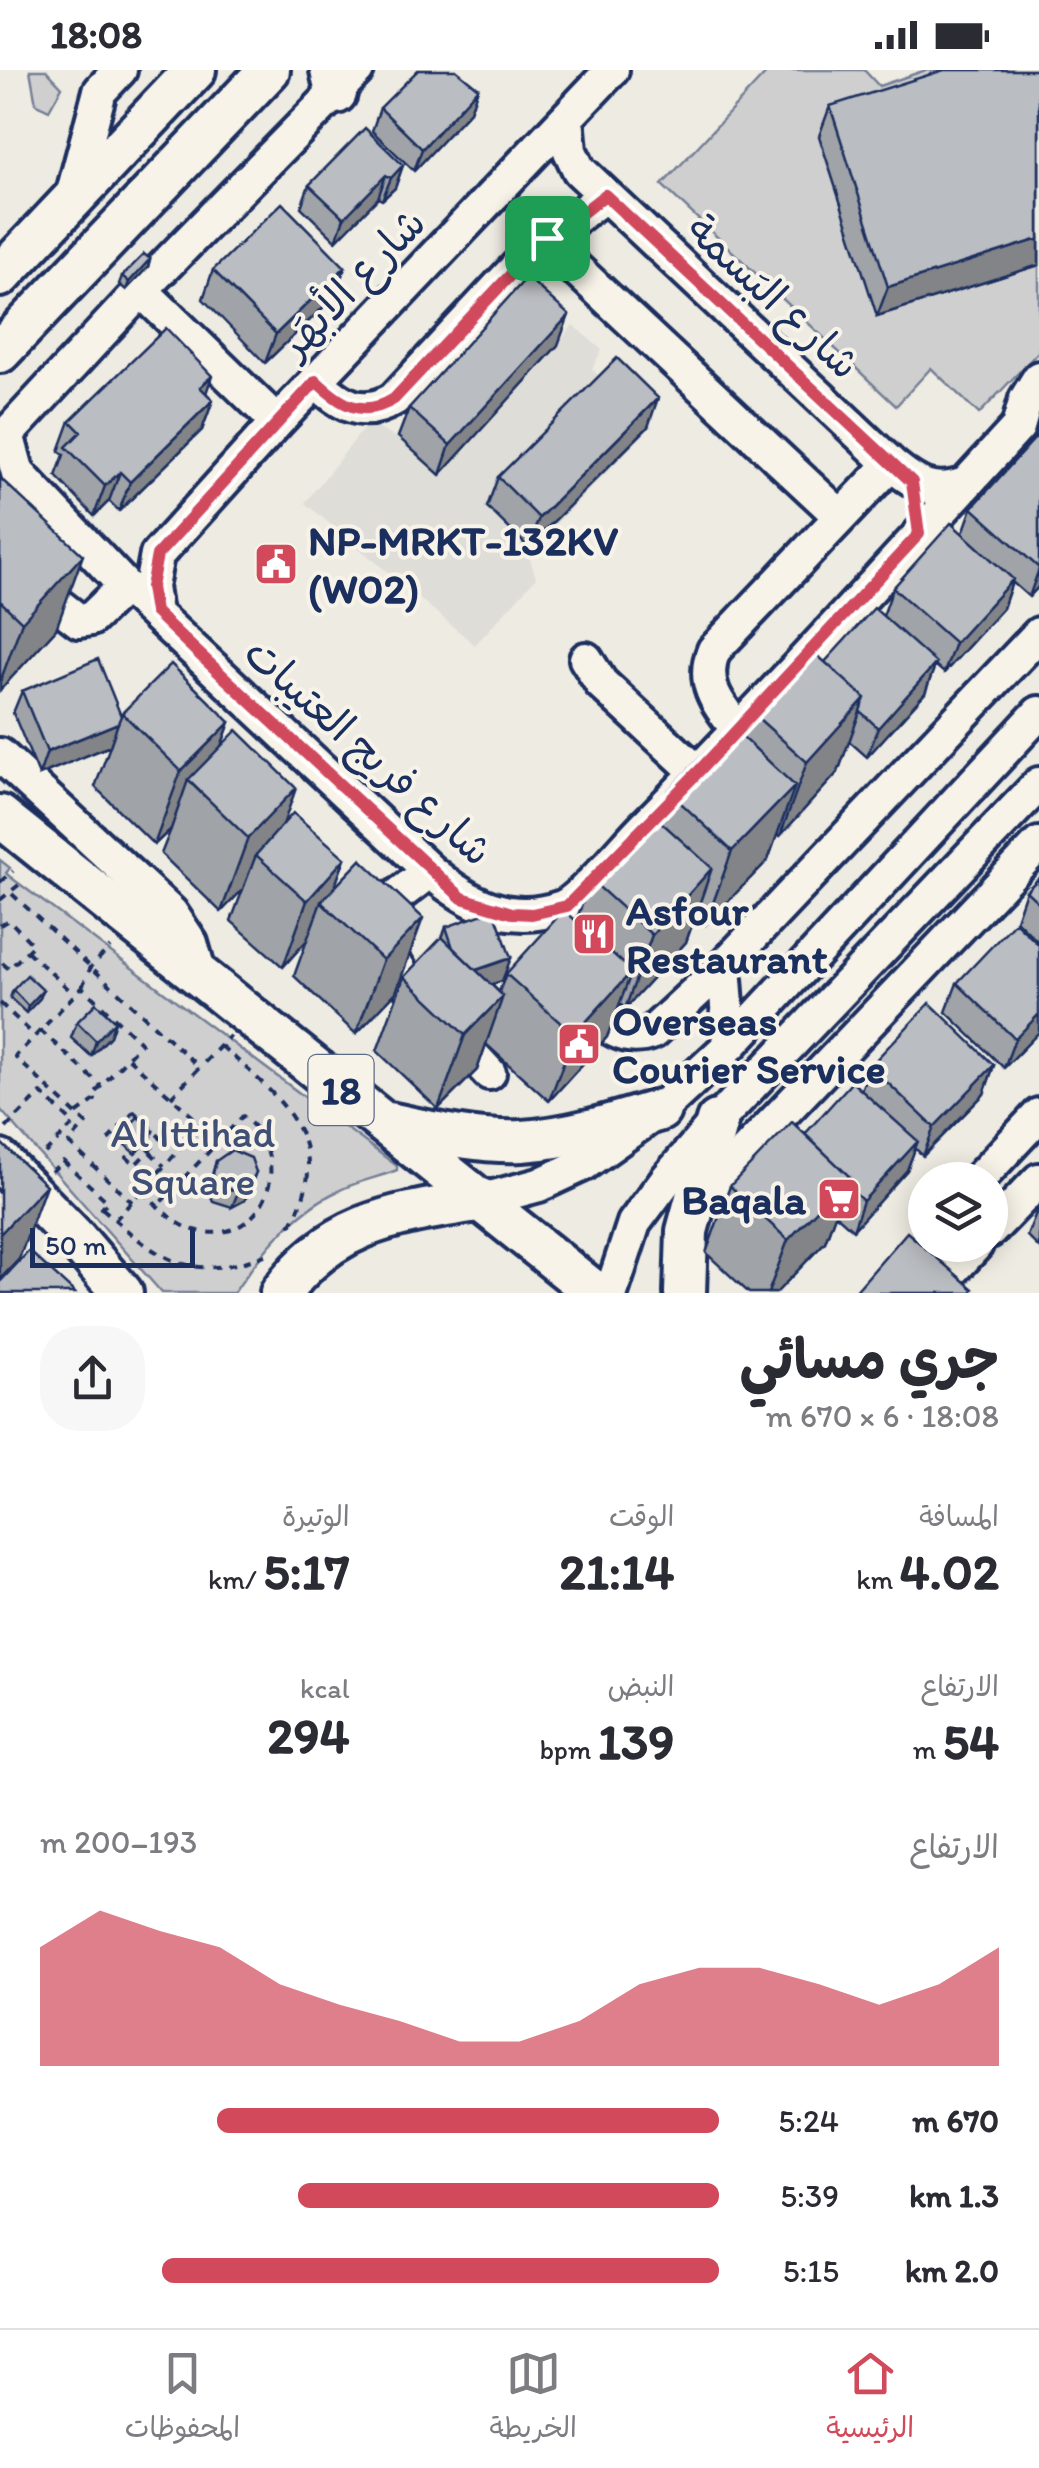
<!DOCTYPE html>
<html lang="ar">
<meta charset="utf-8">
<style>
body{margin:0;font-family:Itim,"Playpen Sans Arabic",sans-serif;background:#f7f7f7;color:#2b2b33;direction:rtl;height:100vh;display:flex;flex-direction:column;font-size:38px;white-space:nowrap}
*{box-sizing:border-box;margin:0}
p{font-size:32px;color:#7c7c81}
.icon{flex:none;width:55px;height:55px;fill:none;stroke:currentColor;stroke-width:2;stroke-linecap:round;stroke-linejoin:round}
.map{position:relative;height:1223px;overflow:hidden;direction:ltr}
.sheet{display:flex;flex-direction:column;background:#fff;flex:1}
.sheet>*{flex:none}
.fabs{position:absolute;left:908px;top:1092px;display:grid;gap:20px}
.fabs a{display:grid;place-items:center;width:100px;height:100px;border-radius:50%;background:#fff;box-shadow:0 5px 25px #0003;font-size:50px}
.scale{position:absolute;left:30px;bottom:25px;width:165px;box-sizing:border-box;padding-left:10px;border:5px solid #1b2f5e;border-top:0;font-size:28px;line-height:35px;white-space:nowrap;color:#1b2f5e;-webkit-text-stroke:8px #f7f3e8;paint-order:stroke}
.pin{position:absolute;display:grid;place-items:center;width:85px;height:85px;color:#fff;margin:-42px;border-radius:20px;box-shadow:0 5px 15px #0006}
.round{display:grid;place-items:center;flex:none;width:105px;height:105px;border-radius:40px;background:#f7f7f7}
.summary{display:flex;align-items:center;justify-content:space-between;height:170px;padding:0 40px}
h1{font-size:55px;font-weight:700;line-height:75px}
.stats{display:grid;grid-template-columns:repeat(3,1fr);gap:15px;height:170px;padding:10px 40px}
.stats div{display:grid;align-content:center}
.stats b{font-size:50px;font-weight:700}
.stats small{font-size:28px;font-weight:400}
.stats p{font-size:28px}
.chart{height:280px;padding:20px 40px}
.chart p{display:flex;justify-content:space-between}
.chart svg{width:100%;height:180px;margin-top:10px;fill:#d1495b;opacity:.7}
ul{padding:0 40px;list-style:none;font-size:32px}
li{display:grid;grid-template-columns:160px 120px 1fr;align-items:center;height:75px}
li i{height:25px;border-radius:12px;background:#d1495b}
.status{display:flex;justify-content:space-between;align-items:center;height:70px;padding:0 50px;background:#fff;direction:ltr}
.status svg{height:28px;fill:currentColor}
.tab-bar{display:flex;justify-content:space-around;align-items:center;height:140px;border-top:2px solid #e1e1e2;background:#fff;font-size:28px;color:#7c7c81}
.tab-bar a{display:grid;justify-items:center;gap:5px}
.tab-bar .on{color:#d1495b}
.map>svg:first-child{display:block}
</style>
<div class="status"><b>18:08</b><svg viewBox="0 0 49 12"><path d="M0 12V9h3v3zM5 12V6h3v6zM10 12V3h3v9zM15 12V0h3v12zM26 1h20v11H26zM47 4h2v5h-2z"/></svg></div>
<div class="map">
<svg width="1039" height="1223" viewBox="0 0 1039 1223">
<rect width="100%" height="100%" fill="#eeebe2"/>
<filter id="ink" filterUnits="userSpaceOnUse"><feTurbulence type="fractalNoise" baseFrequency=".01" numOctaves="2"/><feDisplacementMap in="SourceGraphic" scale="20" xChannelSelector="R" yChannelSelector="G"/><feConvolveMatrix kernelMatrix="1 2 1 2 8 2 1 2 1" color-interpolation-filters="sRGB"/></filter>
<g filter="url(#ink)">
<!-- built -->
<path fill="#deddd8" d="M516 229 562 269 573 255 602 280 592 299 652 356 528 482 536 508 475 575 305 433 368 353 394 367Z"/>
<!-- green -->
<path fill="#cfcfcf" stroke="#757f96" stroke-width="2.5" d="M30 0H46L62 17 49 40 36 34Z
M769 0H864L879 16 926 0H1039V281L979 344 931 298 896 336 662 115Z
M0 790 10 798 6 803 9 806 397 1096V1100C377 1108 357 1111 338 1121 292 1143 262 1182 234 1223H162L0 1039Z"/>
<g fill="none" stroke-linecap="round" stroke-linejoin="round">
<defs>
<path id="minor" d="M567 48 570 81 579 100 891 394C915 414 933 426 965 414
M71 130 100 21 120 0
M531 182 555 188 577 200 840 446
M141 220 277 352
M316 311C340 334 362 349 394 329L531 182 605 125
M7 364 18 403 125 516 430 801C469 834 509 856 562 837 581 830 626 775 643 758 772 628 894 492 1018 357L1026 329 1039 308
M0 372 141 220 357 0
M31 514 79 551 91 549 125 516
M155 543 151 517 157 485 277 352 612 0
M586 589 601 613 698 703
M738 660C718 634 700 613 714 580L891 394
M0 685 171 843 191 873 201 908
M360 840 384 836 430 801
M379 868 415 924 489 1003
M724 896 730 975
M580 931C603 952 620 975 653 962L724 896 1039 564
M978 1110 1039 1045
M483 1130 539 1115 584 1094 660 1040 730 975 1039 643
M694 1136 1039 774
M990 1161 1039 1110
M611 1223 634 1153 666 1110 717 1051 1039 714
M944 1223 951 1202 976 1175"/>
<path id="major" d="M331 0 336 23
M0 206 195 0
M0 282 269 0
M0 746 596 1223
M389 1053C432 1062 477 1073 522 1071 569 1068 614 1054 660 1040
M0 1091 76 1169 122 1223
M281 1223C334 1149 401 1144 483 1130
M685 1223 687 1161 717 1051"/>
</defs>
<!-- minor casing -->
<use href="#minor" stroke="#1b2f5e" stroke-width="40"/>
<!-- major casing -->
<use href="#major" stroke="#1b2f5e" stroke-width="48"/>
<!-- path -->
<path stroke="#1b2f5e" stroke-width="4" stroke-dasharray="8 8" stroke-linecap="butt" d="M0 812 13 801
M12 824 200 998
M0 830 25 810
M0 855 9 850 33 875 9 899 0 891
M27 881 74 924
M82 917 91 897 110 877
M0 933 35 966
M40 960 101 1016
M221 976C284 1031 341 1076 286 1162
M128 988 202 1055
M171 1027 230 966
M134 1042 161 1068 135 1095 108 1070Z
M76 1044 15 987 82 917 141 973 94 1024 95 1030 76 1044 86 1053 69 1073 132 1132
M6 1058 41 1023 74 1054 40 1088
M150 1082 164 1096
M51 1102 63 1091 108 1132 95 1145
M142 1121C157 1135 171 1152 191 1159 259 1182 301 1094 243 1046L157 1136
M102 1138C158 1189 189 1214 265 1185
M115 1150 210 1046 228 1062"/>
<!-- minor -->
<use href="#minor" stroke="#f7f3e8" stroke-width="32"/>
<!-- major -->
<use href="#major" stroke="#f7f3e8" stroke-width="40"/>
</g>
<!-- wall -->
<path fill="#a0a3a7" stroke="#1b2f5e" stroke-width="2.5" d="M1039 0V195L877 246 819 66 830 36Z
M478 18 470 41 414 101 372 61 380 38Z
M403 95 395 118 382 130 378 128 336 171 301 137 309 115Z
M150 189 148 197 126 220 119 214 122 206Z
M345 197 334 227 265 293 203 229 213 200Z
M558 275 440 405 398 367 409 338Z
M206 323 213 330 202 360 119 441 109 431 94 446 56 406 64 385 59 381 70 351Z
M648 357 528 477 487 437 498 407Z
M1039 368V516L1029 527 1012 512 1003 538 944 603 935 595 925 623 867 687 849 671 838 702 780 766 777 764 768 790 705 855 695 846 686 872 625 939 620 934 607 967 549 1031 486 974 477 1000 438 1039 377 981 404 907 442 868 446 857 502 911 491 914 499 922 506 904 576 851 591 810 658 749 668 721 740 664 749 640 825 592 883 546 893 518 963 463 972 438Z
M0 408 56 559 0 620Z
M22 621 121 646 122 643 230 652 221 677 284 753 345 788 334 818 361 790 396 922 356 964 294 906 307 870 283 897 231 851 243 819 221 842 161 784 171 759 154 775 95 717 110 676 39 705 13 643Z
M1039 808V873L1016 850 1026 821Z
M957 913 1039 962 1004 998 946 942Z
M13 920H43L40 928 26 943 10 928Z
M115 951 110 966 91 986 71 968 77 952Z
M994 995 984 1024 923 1086 915 1078 907 1100 853 1160 835 1144 825 1172 776 1223H749L706 1183 730 1116 805 1064 861 1020 870 996Z
M153 1061 150 1069 135 1084 120 1070 123 1062Z
M216 1091 256 1102 245 1130 232 1137 213 1131 208 1119Z
M1039 1135V1178L1027 1166Z"/>
<!-- shaded-wall -->
<path fill="#828488" stroke="#1b2f5e" stroke-width="2.5" d="M478 18 470 41 414 101 422 79Z
M403 95 395 118 382 130 391 108Z
M386 105 378 128 336 171 344 148Z
M1039 169V195L877 246 888 217Z
M150 189 148 197 126 220 129 212Z
M345 197 334 227 265 293 276 264Z
M569 245 558 275 440 405 450 375Z
M212 306 202 335 200 317Z
M658 328 648 357 528 477 539 448Z
M213 330 202 360 119 441 130 412Z
M120 402 109 431 94 446 105 416Z
M83 485 56 559 0 620V612L22 552Z
M1039 499V516L1029 527Z
M1013 509 1003 538 944 603 955 573Z
M936 593 925 623 867 687 878 658Z
M865 628 838 702 780 766 807 692Z
M230 652 203 725 188 710 171 759 154 775 181 701Z
M118 653 110 676 39 705 47 682Z
M795 716 768 790 705 855 732 781Z
M296 718 270 792 256 785 243 819 221 842 248 768Z
M345 788 327 838 321 832 307 870 283 897 307 831Z
M712 798 686 872 625 939 652 865Z
M423 848 396 922 356 964 383 890Z
M511 888 502 911 454 927 462 905Z
M632 901 607 967 549 1031 574 965Z
M43 920 40 928 26 943 28 936Z
M503 926 477 1000 438 1039 465 965Z
M1039 944V962L1004 998 1015 969Z
M115 951 110 966 91 986 96 971Z
M994 995 984 1024 923 1086 934 1057Z
M153 1061 150 1069 135 1084 138 1076Z
M918 1071 907 1100 853 1160 863 1131Z
M849 1106 825 1172 776 1223H768L788 1170Z
M46 1115 19 1189 0 1209V1164Z
M250 1115 245 1130 232 1137 238 1122Z"/>
<!-- building -->
<path fill="#babdc2" stroke="#1b2f5e" stroke-width="2.5" d="M418 0H456L478 18 422 79 380 38Z
M944 0H1039V169L888 217 830 36Z
M365 58 403 95 391 108 386 105 344 148 309 115Z
M282 133 345 197 276 264 213 200Z
M144 184 150 189 129 212 122 206Z
M527 207 569 245 450 375 409 338Z
M166 258 212 306 200 317 213 330 130 412 120 402 105 416 66 377 81 362 70 351Z
M617 288 658 328 539 448 498 407Z
M1037 366 1039 368V498L972 438Z
M0 408 83 485 22 552 0 531Z
M951 453 1013 509 955 573 893 518Z
M874 538 936 593 878 658 860 641 865 628 825 592Z
M807 576 865 628 807 692 749 640Z
M98 589 121 646 118 653 47 682 22 621Z
M171 594 230 652 181 701 122 643Z
M731 656 795 716 732 781 668 721Z
M237 660 296 718 248 768 188 710Z
M293 743 345 788 307 831 256 785Z
M651 743 712 798 652 865 591 810Z
M361 790 423 848 383 890 321 832Z
M1039 808V833L1026 821Z
M494 840 511 888 476 900 453 878 446 857Z
M564 840 632 901 574 965 506 904Z
M1015 852 1039 875V944L1015 969 957 913Z
M442 867 503 926 465 965 404 907Z
M27 905 43 920 28 936 13 920Z
M96 933 115 951 96 971 77 952Z
M930 933 994 995 934 1057 870 996Z
M852 1012 918 1071 863 1131 846 1115 849 1106 805 1064Z
M138 1047 153 1061 138 1076 123 1062Z
M792 1052 849 1106 788 1170 730 1116Z
M0 1072 46 1115 0 1164Z
M232 1080 251 1088 256 1102 250 1115 238 1122 219 1116 213 1104 216 1091Z
M907 1162 973 1219 970 1223H854Z
M29 1181 75 1223H0V1212Z"/>
</g>
<g fill="none" stroke-linecap="round" stroke-linejoin="round" filter="url(#ink)">
<defs>
<path id="route" d="M605 125 912 412 919 464 698 702 567 836 532 844 512 843 462 828 196 581 155 542 151 517 157 485 316 311C340 334 362 349 394 329L532 182Z"/>
</defs>
<!-- route casing -->
<use href="#route" stroke="#fff" stroke-width="20"/>
<!-- route -->
<use href="#route" stroke="#d1495b" stroke-width="12"/>
</g>
<!-- icons -->
<defs>
<symbol id="civic-square" viewBox="-11 -11 22 22"><rect x="-9" y="-9" width="18" height="18" rx="4" fill="#d1495b" stroke="#f7f3e8"/><path d="M-.6-6.5H3V-4.5H.6V-3L4-1V1h2V6H-6V1h2V-1L-.6-3ZM-1.2 2.5V6h2.4V2.5Z" fill="#fff"/></symbol>
<symbol id="restaurant-square" viewBox="-11 -11 22 22"><rect x="-9" y="-9" width="18" height="18" rx="4" fill="#d1495b" stroke="#f7f3e8"/><path d="M-5-6h1v4h1v-4h1v4h1v-4h1v5L-1.5 .5V6h-2V.5L-5-1ZM5-6V6H3V1.5H1.5Q1.5-4 5-6Z" fill="#fff"/></symbol>
<symbol id="supermarket-square" viewBox="-11 -11 22 22"><rect x="-9" y="-9" width="18" height="18" rx="4" fill="#d1495b" stroke="#f7f3e8"/><path d="M-6-5.5h2.5l.6 2H6L4.5 2H-2.5L-4.4-4H-6ZM-1.5 3.2a1.3 1.3 0 1 0 .1 0ZM3 3.2a1.3 1.3 0 1 0 .1 0Z" fill="#fff"/></symbol>
</defs>
<g fill-rule="evenodd">
<use href="#civic-square" x="251" y="469" width="50" height="50"/>
<use href="#restaurant-square" x="569" y="839" width="50" height="50"/>
<use href="#civic-square" x="554" y="949" width="50" height="50"/>
<use href="#supermarket-square" x="814" y="1104" width="50" height="50"/>
</g>
<g text-anchor="middle" stroke-width="8" stroke-linejoin="round" paint-order="stroke">
<!-- shield labels -->
<rect fill="#f7f3e8" stroke="#5d6a87" stroke-width="2.5" x="308.5" y="985" width="65" height="70" rx="8"/>
<g font-size="40" font-weight="bold" fill="#1b2f5e">
<text x="341" y="1034">18</text>
</g>
<!-- street labels -->
<g font-size="42" fill="#1b2f5e" stroke="#f7f3e8">
<text transform="translate(352 212) rotate(-46)" y="15">شارع الأبهَر</text>
<text transform="translate(774 226) rotate(43)" y="15">شارع البَسمة</text>
<text transform="translate(369 681) rotate(42)" y="15">شارع فريج العتيبات</text>
</g>
<!-- poi labels -->
<g font-size="42" font-weight="bold" fill="#1b2f5e" stroke="#f7f3e8" text-anchor="start">
<text x="308" y="485">NP-MRKT-132KV<tspan x="308" dy="48">(W02)</tspan></text>
<text x="626" y="855">Asfour<tspan x="626" dy="48">Restaurant</tspan></text>
<text x="612" y="965">Overseas<tspan x="612" dy="48">Courier Service</tspan></text>
<text x="806" y="1144" text-anchor="end">Baqala</text>
</g>
<!-- park labels -->
<g font-size="42" fill="#3f4f75" stroke="#f7f3e8">
<text x="193" y="1077">Al Ittihad<tspan x="193" dy="48">Square</tspan></text>
</g>
</g>
</svg>
<div class="fabs">
<a><svg class="icon" aria-label="layers" viewBox="0 0 24 24"><path d="M12 4l9 5-9 5-9-5zM3 14l9 5 9-5"/></svg></a>
</div>
<div class="scale">50 m</div>
<div class="pin" style="left:547px;top:168px;background:#1e9e55"><svg class="icon" aria-label="arrive" viewBox="0 0 24 24"><path d="M6 21V4h12l-3 4 3 4H6"/></svg></div>
</div>
<section class="sheet">
<div class="summary"><div><h1>جري مسائي</h1><p>18:08 · 6 × 670 m</p></div><a class="round"><svg class="icon" aria-label="share" viewBox="0 0 24 24"><path d="M12 15V3M7 8l5-5 5 5M5 13v7h14v-7"/></svg></a></div>
<div class="stats">
<div><p>المسافة</p><b>4.02<small> km</small></b></div>
<div><p>الوقت</p><b>21:14</b></div>
<div><p>الوتيرة</p><b>5:17<small> /km</small></b></div>
</div>
<div class="stats">
<div><p>الارتفاع</p><b>54<small> m</small></b></div>
<div><p>النبض</p><b>139<small> bpm</small></b></div>
<div><p>kcal</p><b>294</b></div>
</div>
<div class="chart"><p><span>الارتفاع</span>193–200 m</p>
<svg viewBox="0 0 160 44" preserveAspectRatio="none"><path d="M0 44V15L10 6L20 11L30 15L40 24L50 29L60 33L70 38L80 38L90 33L100 24L110 20L120 20L130 24L140 29L150 24L160 15V44z"/></svg>
</div>
<ul>
<li><b>670 m</b>5:24<i style="width:74%"></i></li>
<li><b>1.3 km</b>5:39<i style="width:62%"></i></li>
<li><b>2.0 km</b>5:15<i style="width:82%"></i></li>
</ul>
</section>
<nav class="tab-bar">
<a class="on"><svg class="icon" aria-label="home" viewBox="0 0 24 24"><path d="M3 11l9-7 9 7M6 9v11h12V9"/></svg>الرئيسية</a>
<a><svg class="icon" aria-label="map" viewBox="0 0 24 24"><path d="M3 6l6-2 6 2 6-2v14l-6 2-6-2-6 2zM9 4v14M15 6v14"/></svg>الخريطة</a>
<a><svg class="icon" aria-label="saved" viewBox="0 0 24 24"><path d="M7 4h10v16l-5-4-5 4z"/></svg>المحفوظات</a>
</nav>
